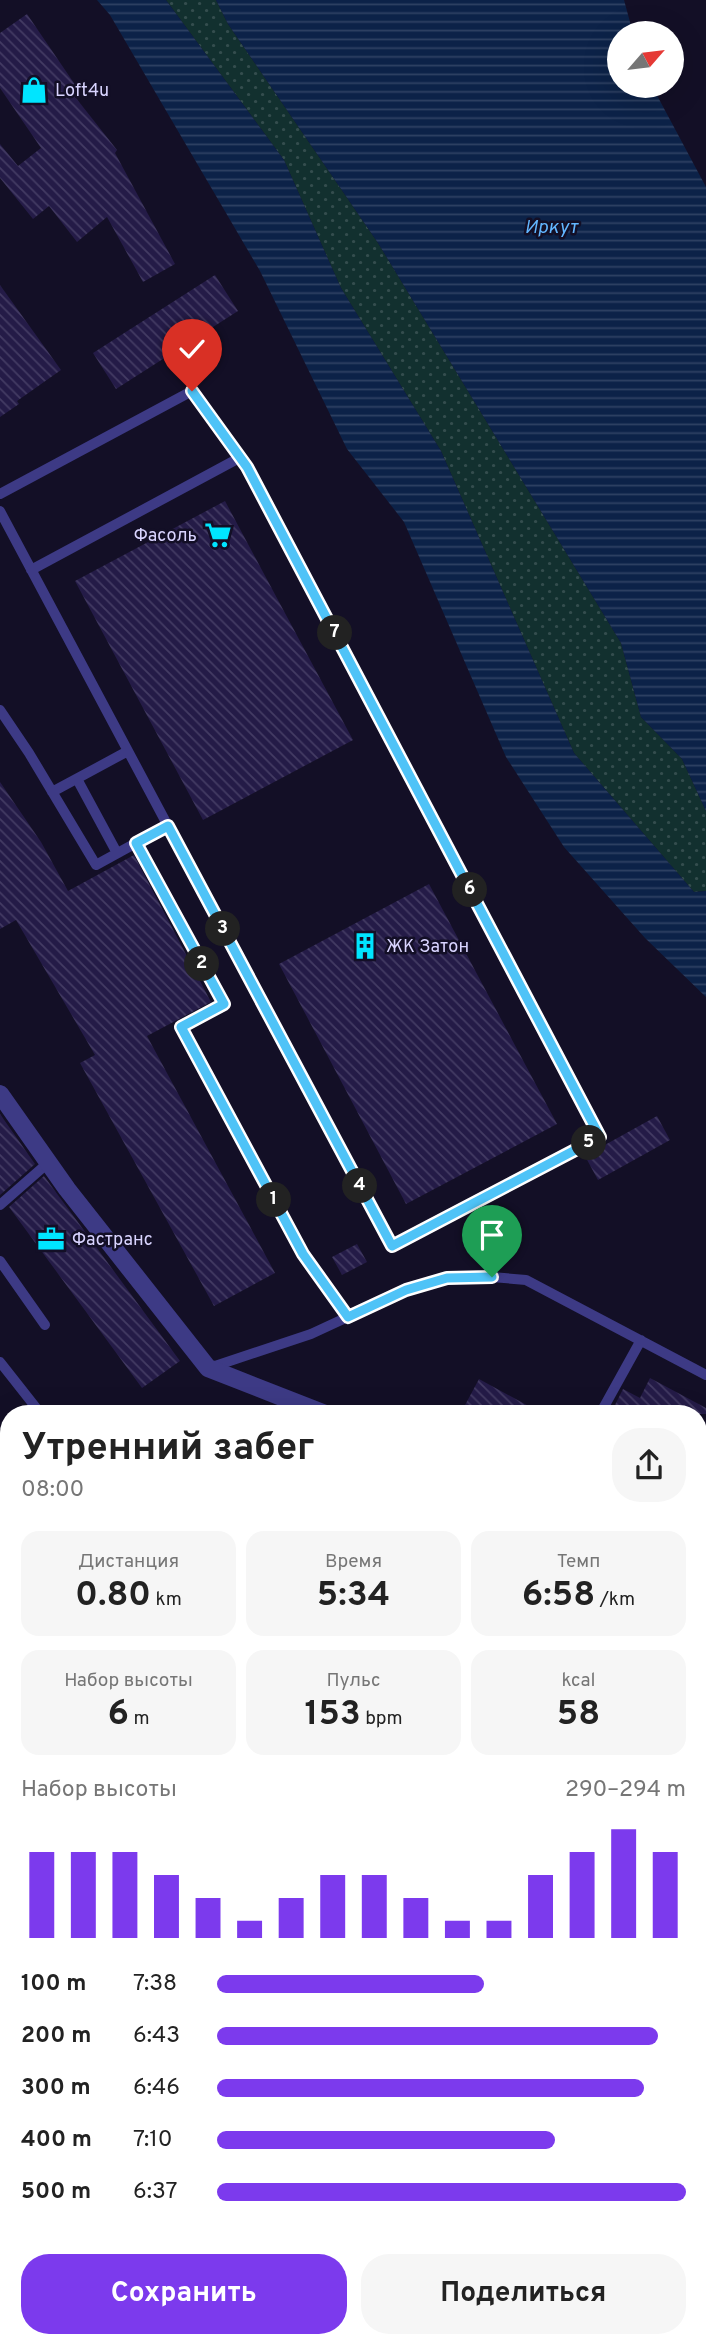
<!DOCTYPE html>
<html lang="ru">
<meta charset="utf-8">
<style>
body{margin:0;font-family:Overpass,sans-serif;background:#f6f6f6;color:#222;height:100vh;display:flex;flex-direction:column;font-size:26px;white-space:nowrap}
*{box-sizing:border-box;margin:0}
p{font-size:23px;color:#767676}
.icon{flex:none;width:38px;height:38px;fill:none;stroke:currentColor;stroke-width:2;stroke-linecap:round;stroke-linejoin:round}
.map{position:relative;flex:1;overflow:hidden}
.panel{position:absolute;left:0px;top:1405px;width:707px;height:943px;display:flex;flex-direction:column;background:#fff;border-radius:28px 28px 0 0;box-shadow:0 7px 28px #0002}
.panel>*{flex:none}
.needle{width:46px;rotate:62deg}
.fabs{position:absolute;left:607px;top:21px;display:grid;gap:14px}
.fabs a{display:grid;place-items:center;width:77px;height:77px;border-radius:50%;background:#fff;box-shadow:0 7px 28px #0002;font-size:35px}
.pin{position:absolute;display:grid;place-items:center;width:60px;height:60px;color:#fff;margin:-72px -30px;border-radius:50% 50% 50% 0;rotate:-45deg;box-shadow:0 0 7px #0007}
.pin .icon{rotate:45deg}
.km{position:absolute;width:35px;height:35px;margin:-18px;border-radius:50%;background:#222;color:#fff;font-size:19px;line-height:35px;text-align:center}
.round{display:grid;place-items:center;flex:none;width:74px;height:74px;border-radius:28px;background:#f6f6f6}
.headline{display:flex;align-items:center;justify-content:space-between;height:119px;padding:0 21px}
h1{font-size:38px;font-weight:700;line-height:52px}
.figures{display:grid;grid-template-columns:repeat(3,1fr);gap:10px;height:119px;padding:7px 21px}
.figures div{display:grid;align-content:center;border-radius:18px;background:#f6f6f6;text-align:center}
.figures b{font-size:35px;font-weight:700}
.figures small{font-size:19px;font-weight:400}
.figures p{font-size:19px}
.chart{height:196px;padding:14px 21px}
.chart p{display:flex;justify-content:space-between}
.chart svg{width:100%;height:126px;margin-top:7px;stroke:#7c3aed;stroke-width:6}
.cta{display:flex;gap:14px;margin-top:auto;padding:14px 21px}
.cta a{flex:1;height:80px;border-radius:28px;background:#7c3aed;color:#fff;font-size:28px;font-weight:700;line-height:80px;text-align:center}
.cta a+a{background:#f6f6f6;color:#222}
ul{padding:0 21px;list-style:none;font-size:23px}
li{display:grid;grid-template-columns:112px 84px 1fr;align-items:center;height:52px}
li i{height:18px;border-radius:9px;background:#7c3aed}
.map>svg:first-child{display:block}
</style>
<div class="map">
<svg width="706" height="2348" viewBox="0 0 706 2348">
<defs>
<pattern id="grass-dots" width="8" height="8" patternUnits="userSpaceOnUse" patternTransform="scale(1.75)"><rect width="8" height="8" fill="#12302f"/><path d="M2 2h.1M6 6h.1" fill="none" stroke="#344d4e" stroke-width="1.8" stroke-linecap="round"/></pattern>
<pattern id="water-rules" width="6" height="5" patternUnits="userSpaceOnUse" patternTransform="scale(1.75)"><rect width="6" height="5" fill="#0c2248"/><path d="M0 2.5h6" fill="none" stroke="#2f4163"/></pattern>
<pattern id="building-back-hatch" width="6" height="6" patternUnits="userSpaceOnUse" patternTransform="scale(1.75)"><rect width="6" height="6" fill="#241b47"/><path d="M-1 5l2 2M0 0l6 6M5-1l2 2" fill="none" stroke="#433b63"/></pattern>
</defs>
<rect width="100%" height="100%" fill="#130f26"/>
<!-- grass -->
<path fill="url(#grass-dots)" d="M166 0H216L228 24 378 243 621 643 641 717 682 759 706 811V891L694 892 574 753 441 451 341 288 284 160Z"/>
<!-- water -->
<path fill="url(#water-rules)" d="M97 0H166L284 160 341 288 441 451 574 753 694 892 706 891V997L645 938 564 847 506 757 404 522 347 449 260 271 110 15Z
M216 0H624L633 33H620V86H652L706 187V811L682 759 641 717 621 643 378 243 228 24Z"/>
<!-- building -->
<path fill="url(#building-back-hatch)" d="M27 14 78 89 72 93 117 150 115 153 175 264 143 282 107 217 77 242 49 206 33 219 0 178V144L18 166 41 148 0 88V33Z
M215 275 238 311 116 389 93 353Z
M0 285 61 370 17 401 19 404 0 417Z
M225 501 353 740 203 820 75 581Z
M0 782 41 842 68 891 134 855 211 1002 147 1036 275 1273 214 1306 80 1063 95 1055 16 920 0 929Z
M429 884 557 1124 406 1204 279 964Z
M0 1114 35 1164 0 1195Z
M657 1116 670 1140 598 1180 585 1156Z
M44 1176 180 1361 142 1388 9 1207Z
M357 1244 367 1262 342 1275 332 1257Z
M650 1378 706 1408V1414H631L615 1405 623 1389 640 1398Z
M479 1379 543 1414H476L464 1407Z"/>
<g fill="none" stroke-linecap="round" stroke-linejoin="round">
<!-- lane -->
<path stroke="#3d3a85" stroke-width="10" d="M0 494 192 391 247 467 600 1137 392 1246 0 511
M31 570 241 457
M0 710 29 753 96 865 136 843 224 1004 181 1027 303 1254 347 1317
M77 779 117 853
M52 792 128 751
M136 843 168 826
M0 1205 49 1162
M0 1261 45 1325
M0 1362 41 1414
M209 1368 311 1334 406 1290 447 1278 492 1277 526 1280 706 1375
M600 1414 641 1340
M698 1571 706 1565
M0 1975 9 1984
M452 2340 470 2348
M318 2348 321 2340"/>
<!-- street -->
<path stroke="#3d3a85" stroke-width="18" d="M0 1094 67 1189 208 1368 325 1414
M698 1578 706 1582
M698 1692H706
M0 2097 9 2104
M698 2205H706"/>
<!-- rail -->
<path stroke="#00e5ff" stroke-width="5" stroke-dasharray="10 9" stroke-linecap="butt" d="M0 1813 9 1817
M0 1844 9 1850
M0 1939 9 1947
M698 2084H706
M698 2278 706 2283
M0 2338 37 2348"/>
</g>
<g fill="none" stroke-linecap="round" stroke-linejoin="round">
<defs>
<path id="route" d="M192 391 247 467 600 1137 392 1246 168 826 136 843 224 1004 181 1027 303 1254 348 1317 406 1290 447 1278 492 1277"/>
</defs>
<!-- route casing -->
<use href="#route" stroke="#fff" stroke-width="14"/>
<!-- route -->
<use href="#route" stroke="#4fc3f7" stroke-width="9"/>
</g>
<!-- icons -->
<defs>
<symbol id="shop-bare" viewBox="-9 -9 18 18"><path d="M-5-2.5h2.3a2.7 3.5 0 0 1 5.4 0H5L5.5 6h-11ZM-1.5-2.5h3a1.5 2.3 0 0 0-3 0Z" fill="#00e5ff" stroke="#130f26" stroke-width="2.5" paint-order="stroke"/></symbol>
<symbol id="supermarket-bare" viewBox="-9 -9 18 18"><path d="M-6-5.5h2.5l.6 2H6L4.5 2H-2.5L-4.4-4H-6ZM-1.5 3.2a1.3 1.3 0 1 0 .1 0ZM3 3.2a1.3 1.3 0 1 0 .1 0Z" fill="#00e5ff" stroke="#130f26" stroke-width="2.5" paint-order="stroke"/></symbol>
<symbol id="building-bare" viewBox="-9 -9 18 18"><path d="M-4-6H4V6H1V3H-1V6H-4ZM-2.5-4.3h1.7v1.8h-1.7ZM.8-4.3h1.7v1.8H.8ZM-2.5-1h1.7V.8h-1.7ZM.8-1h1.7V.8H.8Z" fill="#00e5ff" stroke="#130f26" stroke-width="2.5" paint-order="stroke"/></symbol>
<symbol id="office-bare" viewBox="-9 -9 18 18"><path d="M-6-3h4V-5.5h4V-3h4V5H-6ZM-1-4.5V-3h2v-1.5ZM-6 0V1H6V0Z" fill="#00e5ff" stroke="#130f26" stroke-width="2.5" paint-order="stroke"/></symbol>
</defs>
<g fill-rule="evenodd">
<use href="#shop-bare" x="15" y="71" width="38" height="38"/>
<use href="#supermarket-bare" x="199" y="516" width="38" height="38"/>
<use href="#building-bare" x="346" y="927" width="38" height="38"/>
<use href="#office-bare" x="32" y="1220" width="38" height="38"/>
</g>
<g text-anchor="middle" stroke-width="5" stroke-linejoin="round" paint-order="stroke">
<!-- poi labels -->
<g font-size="18" fill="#d9d4ff" stroke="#130f26" text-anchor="start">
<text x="55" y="96">Loft4u</text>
<text x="197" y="541" text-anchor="end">Фасоль</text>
<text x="386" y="952">ЖК Затон</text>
<text x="72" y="1245">Фастранс</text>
</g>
<!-- water labels -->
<g font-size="19" font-style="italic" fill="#62b6ff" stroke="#130f26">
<text x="551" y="233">Иркут</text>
</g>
</g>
</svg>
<div class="fabs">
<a><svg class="needle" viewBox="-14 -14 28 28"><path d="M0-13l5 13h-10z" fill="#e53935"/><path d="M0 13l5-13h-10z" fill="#767676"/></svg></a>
</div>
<div class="pin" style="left:492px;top:1277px;background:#1e9e55"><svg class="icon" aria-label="arrive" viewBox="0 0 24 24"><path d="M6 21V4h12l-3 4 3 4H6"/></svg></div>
<div class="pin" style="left:192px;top:391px;background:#d93025"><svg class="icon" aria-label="check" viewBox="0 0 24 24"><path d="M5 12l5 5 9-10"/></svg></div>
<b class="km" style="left:274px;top:1200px">1</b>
<b class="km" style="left:202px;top:964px">2</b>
<b class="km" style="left:223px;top:929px">3</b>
<b class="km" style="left:360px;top:1186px">4</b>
<b class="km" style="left:589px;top:1143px">5</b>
<b class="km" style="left:470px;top:890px">6</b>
<b class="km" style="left:335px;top:633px">7</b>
<section class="panel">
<div class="headline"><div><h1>Утренний забег</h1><p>08:00</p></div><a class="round"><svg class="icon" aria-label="share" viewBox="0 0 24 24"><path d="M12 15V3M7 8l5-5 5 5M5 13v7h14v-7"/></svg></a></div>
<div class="figures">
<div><p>Дистанция</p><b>0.80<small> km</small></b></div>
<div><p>Время</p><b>5:34</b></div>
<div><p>Темп</p><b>6:58<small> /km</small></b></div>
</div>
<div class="figures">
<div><p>Набор высоты</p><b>6<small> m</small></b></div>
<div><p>Пульс</p><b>153<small> bpm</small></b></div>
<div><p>kcal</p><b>58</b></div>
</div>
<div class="chart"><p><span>Набор высоты</span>290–294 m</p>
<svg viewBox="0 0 160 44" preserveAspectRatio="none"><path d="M5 44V14M15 44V14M25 44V14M35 44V22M45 44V30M55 44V38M65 44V30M75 44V22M85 44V22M95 44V30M105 44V38M115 44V38M125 44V22M135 44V14M145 44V6M155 44V14"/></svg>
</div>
<ul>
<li><b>100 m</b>7:38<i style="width:57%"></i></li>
<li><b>200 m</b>6:43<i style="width:94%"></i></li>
<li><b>300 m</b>6:46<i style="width:91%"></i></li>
<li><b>400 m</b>7:10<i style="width:72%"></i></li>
<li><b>500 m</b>6:37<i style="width:100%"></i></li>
</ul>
<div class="cta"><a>Сохранить</a><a>Поделиться</a></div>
</section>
</div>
